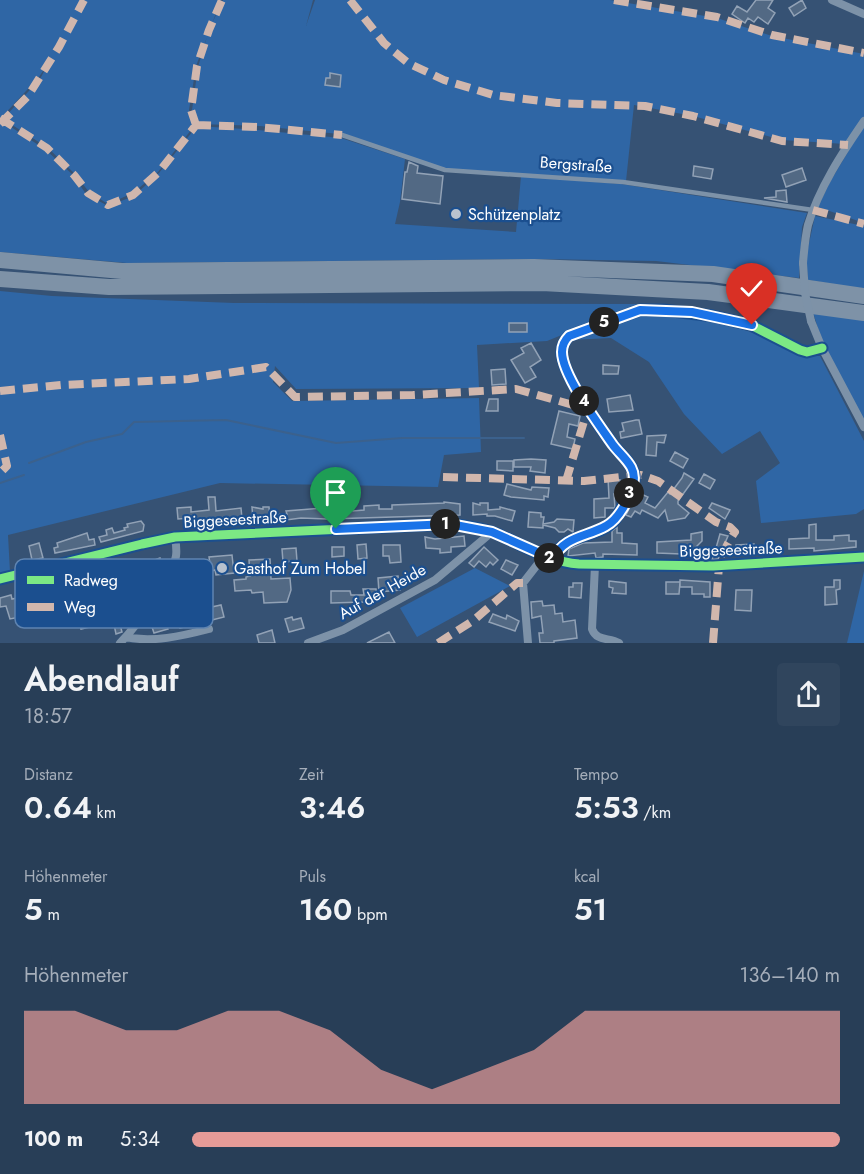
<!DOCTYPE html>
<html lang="de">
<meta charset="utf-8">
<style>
body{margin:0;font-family:Jost,sans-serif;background:#30455d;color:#f1f3f6;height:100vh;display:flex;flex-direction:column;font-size:22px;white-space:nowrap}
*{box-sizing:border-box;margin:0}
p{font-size:20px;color:#a5aeba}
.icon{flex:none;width:33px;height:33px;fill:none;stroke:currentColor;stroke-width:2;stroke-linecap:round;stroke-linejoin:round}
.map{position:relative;height:643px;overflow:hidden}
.details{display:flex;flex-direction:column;background:#283e57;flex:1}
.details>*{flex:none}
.pin{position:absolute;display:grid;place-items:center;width:51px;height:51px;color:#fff;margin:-62px -26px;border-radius:50% 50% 50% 0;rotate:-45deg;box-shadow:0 0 6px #0007}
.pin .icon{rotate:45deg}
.km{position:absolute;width:30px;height:30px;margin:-15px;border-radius:50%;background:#222;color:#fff;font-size:16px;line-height:30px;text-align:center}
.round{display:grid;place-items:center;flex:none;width:63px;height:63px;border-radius:6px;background:#30455d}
.headline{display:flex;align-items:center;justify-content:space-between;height:102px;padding:0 24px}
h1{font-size:33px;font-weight:600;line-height:45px}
.metrics{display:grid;grid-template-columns:repeat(3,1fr);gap:9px;height:102px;padding:6px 24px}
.metrics div{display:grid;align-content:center}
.metrics b{font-size:30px;font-weight:600}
.metrics small{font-size:16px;font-weight:400}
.metrics p{font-size:16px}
.chart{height:168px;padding:12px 24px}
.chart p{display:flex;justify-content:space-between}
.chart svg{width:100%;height:108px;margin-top:6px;fill:#e69b98;opacity:.7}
ul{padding:0 24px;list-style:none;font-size:20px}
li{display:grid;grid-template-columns:96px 72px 1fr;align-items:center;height:45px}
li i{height:15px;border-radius:8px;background:#e69b98}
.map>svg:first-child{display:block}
</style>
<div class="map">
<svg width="864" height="643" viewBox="0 0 864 643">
<rect width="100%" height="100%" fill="#365274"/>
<!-- green -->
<path fill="#2f66a5" d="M0 0H221L196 66 189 110 195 125 158 172 133 193 108 204 89 192 75 174 48 148 3 119 40 79 50 60 39 77 0 119Z
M223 0H313L306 26 315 0H610L717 18 772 36 864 54V117L845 144 782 140 693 116 634 105 626 181 445 169 339 134 260 126 197 124 192 110 198 67 209 30Z
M2 121 46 150 73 175 86 194 108 206 134 196 159 173 197 126 258 130 341 138 405 159 400 202 395 224 516 232 521 176 621 184 807 213 802 227 799 278 656 261 541 259 127 263 0 252V122Z
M864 125V223L818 207 830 182Z
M815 216 864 226V289L808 280 806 257Z
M0 291 52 296 234 303 638 304 547 341 477 345 479 388 296 389 275 366 273 382 292 401 479 398 481 452 444 455 438 487 220 483 8 535 10 572 0 574Z
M812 309 864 318V425L824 348Z
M665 315 722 323 757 334 806 356H820L864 441V509L856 514 761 523 756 481 780 463 760 431 722 454 684 414 649 362 611 338 570 340 637 316Z
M475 568 510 586 417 637 400 608Z
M864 571V643H847Z"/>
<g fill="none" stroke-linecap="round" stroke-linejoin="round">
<!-- stream -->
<path stroke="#3b618d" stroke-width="2" d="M29 463 86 442 122 434 134 422 226 420 336 443 402 438H524
M0 483 24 475"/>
</g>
<!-- building -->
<path fill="#526984" stroke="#92a2b6" stroke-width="1.5" d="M756 0H773L768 8 775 13 768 24 758 17 754 22 748 18 745 23 732 14 737 6 747 12Z
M802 0 806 8 794 16 789 8Z
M330 73 341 75 340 87 325 85 326 78H330Z
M409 162 418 166 417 173 443 176 440 204 402 199 405 172H407Z
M694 166 713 169 711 179 693 176Z
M802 168 806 180 786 187 782 175Z
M786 190 787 202 764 198 776 197V191Z
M509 323H527V332H509Z
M531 343 541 360 530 367 536 377 525 383 511 360 524 353 521 348Z
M603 365 619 366 618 374H603Z
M505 369 506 384 492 385 491 370Z
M630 395 633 410 609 412 607 399Z
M489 399H498V411H486Z
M559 411 580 416 578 426 569 424 567 437 575 439 573 449 551 444Z
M636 420H639L642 434 621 438 620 432 624 431 622 423Z
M666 435 664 443 657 442 656 456 646 455 647 436Z
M675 452 688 459 683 468 670 461Z
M531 459 546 460 545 473 530 471 531 467H514V460Z
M497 461H513V471L497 470Z
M684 473 694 479 678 501V504L689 513 685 518 668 521 665 510 658 518 642 510 640 514 635 511 631 517 626 515 637 492 648 497 645 503 655 508 668 492 670 494 682 478Z
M704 474 715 480 710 489 699 483Z
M608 478 620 480V493L614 494 615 508H605V517L594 518V499L609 498Z
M507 484 531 490 532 487 549 488 548 497 544 496V500L511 497 504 495Z
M208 497H215L216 511 241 508 242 519 192 523 191 518 178 519 177 508 191 507V512L209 510Z
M444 502 460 504V515L327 519 301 518 271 522V515L287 514 286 511 323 508 327 510V513L338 512V507H352L353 511 364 510V506L379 505V509H392V505L444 503Z
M473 503 480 505V503H488V510L500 509V507L515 511 512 521 495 516H487V514L473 515Z
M712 503 730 510 725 519 709 508Z
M252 507 263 509V507H269L270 520H253Z
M529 512 541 513V517H544L543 524 554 522 557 519 574 520 573 532 568 529 564 532H559L555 528 543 525V528L528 527Z
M141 521 144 525 143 531 101 542 99 537 107 535 106 530 112 528 114 533 125 530 124 528 128 527 127 524Z
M816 524V540H834V536L849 535V541H856V547L814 551V548L789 549V539L809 538V525Z
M617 527V533H622V543L637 544V555L603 554V557L596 558 595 553 568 556 569 549 583 543 612 542V531Z
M702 532V541L691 552H681V554L657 553V542L691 540V534Z
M87 533 89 540 94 539 95 545 55 553 54 548 58 547 57 543Z
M720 534 728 536 718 559 712 560 714 554H712V548H716Z
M464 536 465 546 451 547V552L440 553V549L426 548 425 537 435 539Z
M39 543 43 558 32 560 29 546Z
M366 544 367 558 358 559 357 545Z
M754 544V554L741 555V552H736V545Z
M383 545H400L401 562 390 563 389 556H383Z
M332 547H344V556L332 557Z
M484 547 498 560 493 565 490 562 486 567 479 561 474 567 469 563Z
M296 548 297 561 283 562 282 549Z
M232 555 234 573 216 575 215 570 211 571 209 557Z
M160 558 162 566 156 568 158 573 120 582 118 572 129 570 130 574 143 571 141 565Z
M270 559 271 579 290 578 291 590 287 602 264 603 263 592 252 593 251 590 235 591 234 580 246 579V577L250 576 249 560Z
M506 560 518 565 512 575 501 569Z
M398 576 400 590 379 592 378 578Z
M680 580 710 582V597H704V594H692V587H680Z
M834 580H840V589L836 590 837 604 825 605V587H834Z
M609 581 626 583V594L612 593 613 588 609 587Z
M666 582H680L679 594H666Z
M573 583H582L581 598 569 597V587H573Z
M48 586V588L54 587 57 596 33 602 34 607 24 609 25 616 10 619 6 606 0 607V598L11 595 12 599 36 594 39 593 38 589Z
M363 589H376L377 599H364V602L331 603V591H350L351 595H364Z
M736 590H752L751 611 735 610Z
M542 601 543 606 554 605 555 614 562 613 563 622 575 620 577 638 554 641V643H540L539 633H543L541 616 532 618 531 602Z
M130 605 133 616 119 621 122 632 116 634 111 610Z
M221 605 224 617 180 628 177 616 193 613 194 617 209 613 207 608Z
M168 607 170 615 173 614 175 621 166 623 168 629 154 633 150 621 164 616 162 609Z
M95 608 96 612 100 614 97 618 89 622 90 627 81 629 79 622 87 620 85 610Z
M493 614 506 619 507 615 519 621 515 631 489 622Z
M292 617 293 620 301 618 304 628 289 632 285 619Z
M272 630 275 643H259L257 635Z
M389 632 395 643H367Z"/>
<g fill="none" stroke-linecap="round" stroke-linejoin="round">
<!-- service -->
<path stroke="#7d92a8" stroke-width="4.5" d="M342 135 445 170 623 182 813 210"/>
<!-- minor -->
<path stroke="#7d92a8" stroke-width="8" d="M832 0 864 14
M803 263C804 251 805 238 808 225 819 188 842 153 864 121
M811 321 822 348 864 427
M553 559C566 531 594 540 613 522 619 515 623 506 627 498 629 493 633 487 634 481 636 466 623 457 615 447 600 428 566 379 562 356 561 348 563 342 569 336L640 310H664L713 316 751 325 800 350 807 352 822 348
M595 565 592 629C597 642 609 637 619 643
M0 579 142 544 175 537 450 524C464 526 478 527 492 532 521 543 547 562 579 564L713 566 864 557
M49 611 137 590 153 599
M126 637C152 643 182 636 209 629
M120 643C136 627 172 578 176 556 177 550 176 544 175 537
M308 643 343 630 435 580 492 532
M528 643 523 583 544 556"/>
<!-- motorway -->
<path stroke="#7e92a7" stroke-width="16" d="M0 260 122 271 534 267 713 274 864 296
M0 279 109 287 542 283 708 292 864 313"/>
<!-- minor-bridge -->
<path stroke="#7d92a8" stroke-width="8" d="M803 263 805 293 811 321"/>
<!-- quiet -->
<path stroke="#d1b7ad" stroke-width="8" stroke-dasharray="15 8" stroke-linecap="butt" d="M350 0 384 43 408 63 444 80 493 95 557 103 645 106 693 116 782 141 848 145
M614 0 717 17 772 35 864 53
M0 118 47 148 74 175 88 193 108 205 133 195 159 172 196 125
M0 124 28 96 59 47 84 0
M196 125 258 127 342 135
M196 125 191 110 197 66 209 30 222 0
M813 210 864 224
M0 391 61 385 189 379 266 367 295 397 413 395 516 389 577 406H587
M0 435 7 466 0 473
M443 477 584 481 641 475 658 481 716 522 730 527 735 532C727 543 723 556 713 566
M566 481 588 408
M438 643 474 620 517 583H523
M713 643 719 566"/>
<defs>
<path id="cycleway" d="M553 559C566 531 594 540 613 522 619 515 623 506 627 498 629 493 633 487 634 481 636 466 623 457 615 447 600 428 566 379 562 356 561 348 563 342 569 336L640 310H664L713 316 751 325 800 350 807 352 822 348
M0 579 142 544 175 537 450 524C464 526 478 527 492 532 521 543 547 562 579 564L713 566 864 557"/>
</defs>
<!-- cycleway casing -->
<use href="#cycleway" stroke="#1b4f8f" stroke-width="13"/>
<!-- cycleway -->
<use href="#cycleway" stroke="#7ce984" stroke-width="9"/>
</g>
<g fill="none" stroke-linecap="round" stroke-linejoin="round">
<defs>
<path id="route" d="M336 529 450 524 492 532 553 559C564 536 587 537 606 526 619 519 630 498 633 484 638 467 622 457 613 445 599 425 562 375 562 352 562 345 564 341 569 336L640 310 692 312 752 325"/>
</defs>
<!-- route casing -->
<use href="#route" stroke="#fff" stroke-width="12"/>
<!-- route -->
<use href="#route" stroke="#1a73e8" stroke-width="8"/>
</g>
<!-- markers -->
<g fill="#b9c2ce" stroke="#1b4f8f" stroke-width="2">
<circle cx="456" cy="214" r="6"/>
<circle cx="222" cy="568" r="6"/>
</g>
<g text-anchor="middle" stroke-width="4.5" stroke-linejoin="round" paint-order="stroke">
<!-- street labels -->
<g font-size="16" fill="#fff" stroke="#1b4f8f">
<text transform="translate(576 164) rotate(4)" y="6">Bergstraße</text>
<text transform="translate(235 519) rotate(-3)" y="6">Biggeseestraße</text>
<text transform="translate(731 549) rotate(-2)" y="6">Biggeseestraße</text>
<text transform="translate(382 591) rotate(-29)" y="6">Auf der Heide</text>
</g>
<!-- poi labels -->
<g font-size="16" fill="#fff" stroke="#1b4f8f" text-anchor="start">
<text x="468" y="220">Schützenplatz</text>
<text x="234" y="574">Gasthof Zum Hobel</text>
</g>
</g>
<!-- legend -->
<rect x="15" y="559" width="198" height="69" rx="9" fill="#1b4f8f" stroke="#5f84b1" stroke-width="1.5"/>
<rect x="27" y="576" width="27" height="8" fill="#7ce984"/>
<rect x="27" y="603" width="27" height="8" fill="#d1b7ad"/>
<g font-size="16" fill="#fff">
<text x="64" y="586">Radweg</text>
<text x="64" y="613">Weg</text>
</g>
</svg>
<div class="pin" style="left:336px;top:529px;background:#1e9e55"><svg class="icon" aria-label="arrive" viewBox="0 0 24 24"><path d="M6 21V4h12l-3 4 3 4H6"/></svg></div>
<div class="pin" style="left:752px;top:325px;background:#d93025"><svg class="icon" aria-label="check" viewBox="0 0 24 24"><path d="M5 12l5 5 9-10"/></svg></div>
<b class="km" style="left:445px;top:524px">1</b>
<b class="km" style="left:549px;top:558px">2</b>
<b class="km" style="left:629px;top:493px">3</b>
<b class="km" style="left:584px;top:401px">4</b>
<b class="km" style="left:604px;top:322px">5</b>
</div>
<section class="details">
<div class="headline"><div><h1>Abendlauf</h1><p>18:57</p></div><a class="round"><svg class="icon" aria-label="share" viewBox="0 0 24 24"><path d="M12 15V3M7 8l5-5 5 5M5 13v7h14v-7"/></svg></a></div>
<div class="metrics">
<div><p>Distanz</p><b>0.64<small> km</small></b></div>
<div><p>Zeit</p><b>3:46</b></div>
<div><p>Tempo</p><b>5:53<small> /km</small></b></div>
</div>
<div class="metrics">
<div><p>Höhenmeter</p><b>5<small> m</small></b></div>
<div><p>Puls</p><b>160<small> bpm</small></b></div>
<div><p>kcal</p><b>51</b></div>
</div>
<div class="chart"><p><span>Höhenmeter</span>136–140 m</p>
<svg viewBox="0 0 160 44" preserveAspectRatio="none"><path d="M0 44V6L10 6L20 14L30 14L40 6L50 6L60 14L70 30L80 38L90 30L100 22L110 6L120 6L130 6L140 6L150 6L160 6V44z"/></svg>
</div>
<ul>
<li><b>100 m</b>5:34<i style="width:100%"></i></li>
</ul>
</section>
